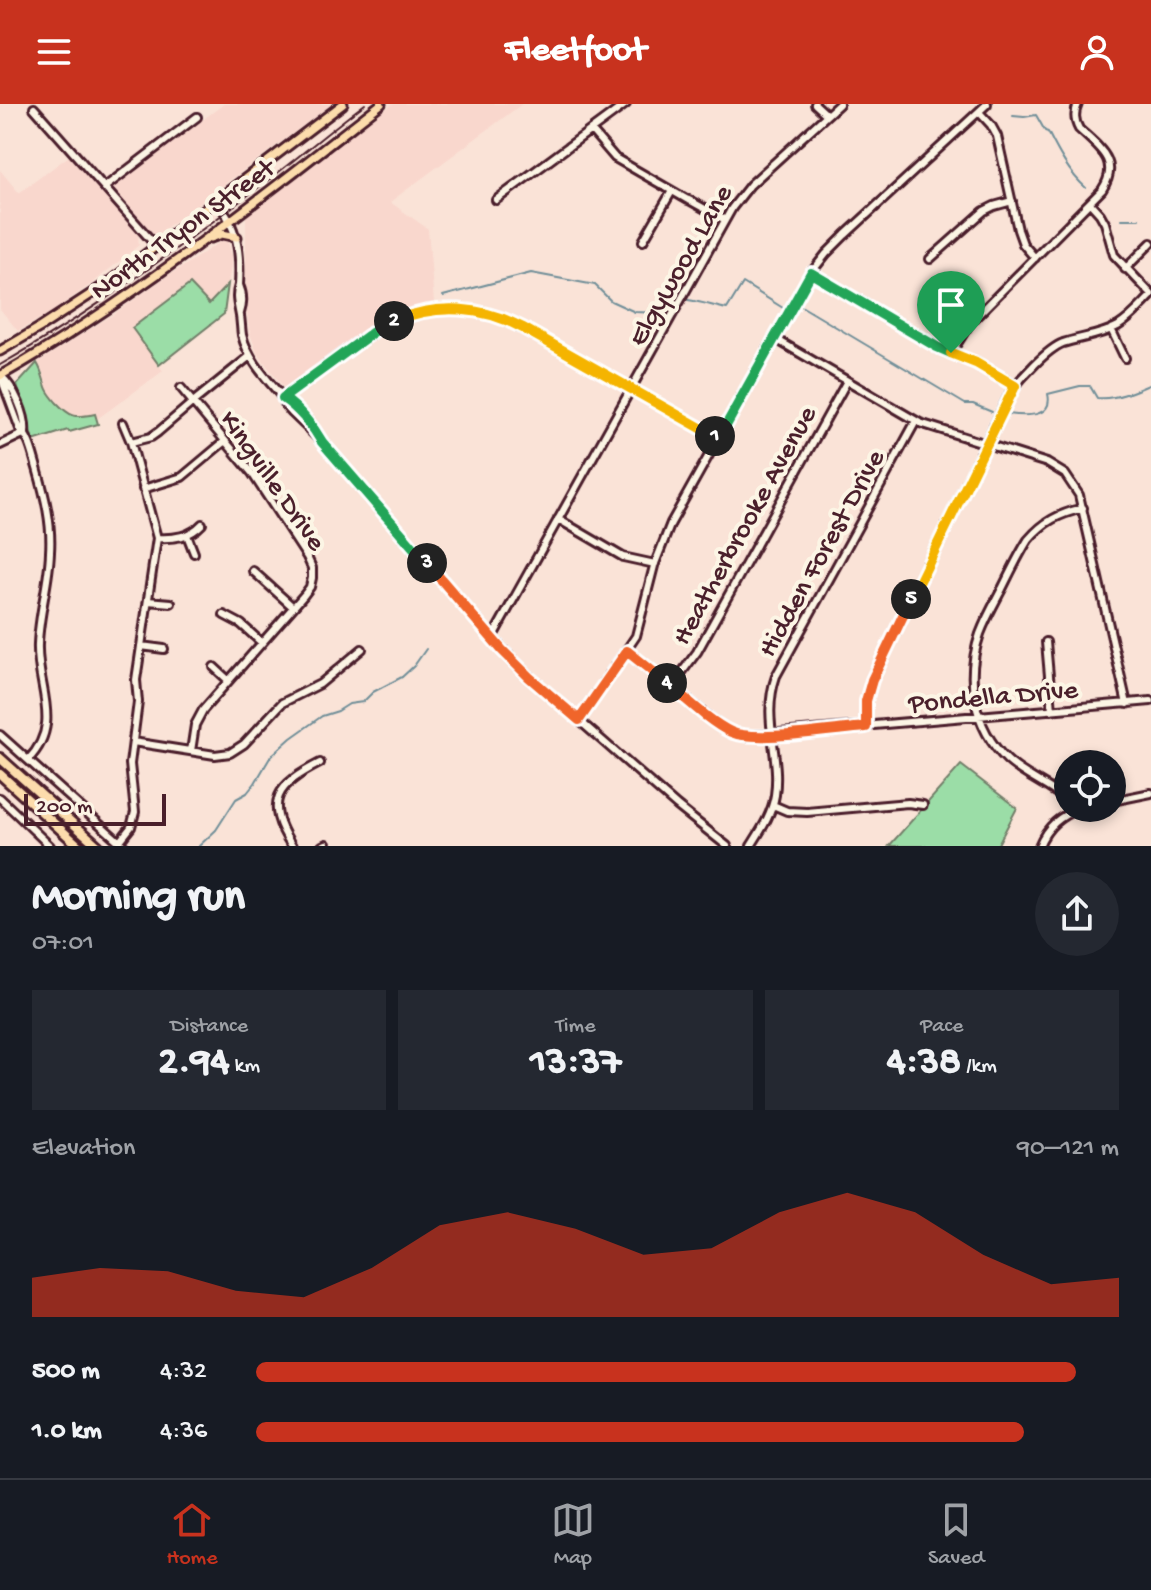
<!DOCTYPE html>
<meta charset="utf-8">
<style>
body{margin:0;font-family:"Gochi Hand",sans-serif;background:#242831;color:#f1f3f6;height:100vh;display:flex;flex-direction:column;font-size:30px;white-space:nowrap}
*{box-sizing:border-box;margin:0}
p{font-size:26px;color:#9ea1a6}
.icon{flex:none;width:44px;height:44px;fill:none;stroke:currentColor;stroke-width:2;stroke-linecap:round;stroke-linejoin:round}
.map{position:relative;height:742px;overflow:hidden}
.sheet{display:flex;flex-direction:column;background:#171b24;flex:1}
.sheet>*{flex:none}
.fabs{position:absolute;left:1054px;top:646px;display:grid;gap:16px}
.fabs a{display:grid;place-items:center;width:72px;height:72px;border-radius:50%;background:#171b24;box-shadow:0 4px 12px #0003;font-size:40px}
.scale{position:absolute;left:24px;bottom:20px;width:142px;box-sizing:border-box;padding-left:8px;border:4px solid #4a1f2b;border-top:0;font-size:22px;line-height:28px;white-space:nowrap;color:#4a1f2b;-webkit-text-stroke:6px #fcf5e5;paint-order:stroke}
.pin{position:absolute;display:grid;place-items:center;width:68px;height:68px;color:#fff;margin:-82px -34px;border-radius:50% 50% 50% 0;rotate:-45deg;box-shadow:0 0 8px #0007}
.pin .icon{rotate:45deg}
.km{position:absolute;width:40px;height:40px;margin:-20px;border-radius:50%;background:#222;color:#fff;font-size:22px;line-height:40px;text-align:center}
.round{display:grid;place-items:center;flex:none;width:84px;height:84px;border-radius:42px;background:#242831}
.headline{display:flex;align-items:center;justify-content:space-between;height:136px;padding:0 32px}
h1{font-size:44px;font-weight:700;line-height:60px}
.figures{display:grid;grid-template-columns:repeat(3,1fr);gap:12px;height:136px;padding:8px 32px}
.figures div{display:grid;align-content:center;border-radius:0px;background:#242831;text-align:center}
.figures b{font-size:40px;font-weight:700}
.figures small{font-size:22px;font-weight:400}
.figures p{font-size:22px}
.chart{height:224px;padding:16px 32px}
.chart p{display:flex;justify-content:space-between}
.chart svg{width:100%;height:144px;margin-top:8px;fill:#c8321e;opacity:.7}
ul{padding:0 32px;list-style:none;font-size:26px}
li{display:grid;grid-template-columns:128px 96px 1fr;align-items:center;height:60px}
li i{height:20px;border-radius:10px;background:#c8321e}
header{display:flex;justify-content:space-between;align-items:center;height:104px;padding:0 32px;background:#c8321e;color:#fff;font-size:36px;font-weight:700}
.tabs{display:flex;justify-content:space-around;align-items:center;height:112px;border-top:2px solid #363941;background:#171b24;font-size:22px;color:#9ea1a6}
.tabs a{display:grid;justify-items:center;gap:4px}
.tabs .current{color:#c8321e}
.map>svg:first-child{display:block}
</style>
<header><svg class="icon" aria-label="menu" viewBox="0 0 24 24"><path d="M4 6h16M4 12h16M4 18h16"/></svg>Fleetfoot<svg class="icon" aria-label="person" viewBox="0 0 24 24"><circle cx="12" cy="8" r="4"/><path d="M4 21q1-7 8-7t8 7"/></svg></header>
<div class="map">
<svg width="1151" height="742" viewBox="0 0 1151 742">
<rect width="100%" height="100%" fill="#fae3d7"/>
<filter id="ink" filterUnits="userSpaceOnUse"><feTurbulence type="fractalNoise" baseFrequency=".0125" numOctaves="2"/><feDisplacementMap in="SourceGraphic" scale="16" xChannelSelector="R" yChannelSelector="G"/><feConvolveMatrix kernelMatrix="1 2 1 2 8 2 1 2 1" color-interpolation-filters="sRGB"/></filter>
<g filter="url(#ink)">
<!-- built -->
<path fill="#f9d7cd" d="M224 0H332L155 132 112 83Z
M393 0H522L390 98 428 125 434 199 403 206 376 218 285 285 257 249 251 232 246 206V113L375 12Z
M69 52 138 131 139 141 90 181 47 211 18 227 0 205V66L19 89Z
M223 136 228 137 232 155 228 180 209 201 190 180 133 224 163 267 97 315 95 310 80 313 72 312 65 308 48 289 42 267 37 259 114 210 170 170 181 164Z"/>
<!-- green -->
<path fill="#9bdda7" stroke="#727e69" stroke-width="2" d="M190 180 209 200 228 180 224 210 159 261 132 224Z
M37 259C42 267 43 274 46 283 48 289 52 293 56 298 71 314 75 314 95 310L98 320 69 328 68 326 33 337 17 281Z
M961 661 1017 704 997 742H889Z"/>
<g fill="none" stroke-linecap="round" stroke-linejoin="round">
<!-- stream -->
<path stroke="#6f8e98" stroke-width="2" d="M1013 12 1024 13 1036 11 1045 27 1048 28C1058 48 1069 69 1086 84
M1122 115H1139
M443 192 531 169 595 181 611 197 635 208 661 209
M688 196C702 198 713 202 727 205L743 179 783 204
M801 202 965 300H973L992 308
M1008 310C1023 312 1054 315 1048 290L1080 282H1090L1097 294C1115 296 1135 287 1151 280
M199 742 216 726 236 695 247 689 255 679 271 652 291 634 322 612 338 607 349 600 363 598 373 588 402 573 414 562 426 545"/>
<defs>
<path id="minor" d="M815 0 827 11
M34 4 157 143
M979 8 991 21 997 32 1018 126 1023 140 1035 154
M591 26 615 54 688 96
M105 83 197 13
M217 96C237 124 241 147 239 181
M496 96 626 0
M689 96 725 116
M1090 99 1100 110 1105 119 1114 151 1151 190
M643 137 672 87
M930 155 984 107 994 102 1012 97
M1125 165 1151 139
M811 169 937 243 976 259 1015 282
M240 209C243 200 243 190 239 181 235 193 238 200 240 212 241 218 241 224 242 231 248 256 267 275 283 294 358 240 418 173 517 221L719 334
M1111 225 1125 254
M774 234 920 319 1047 359 1065 370 1079 391 1127 600
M951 249 970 219 1102 86C1121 57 1099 44 1079 25 1074 16 1074 9 1078 0
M0 271 20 325C30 334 33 351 37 364 45 392 52 419 50 448 49 479 39 509 38 540 36 583 64 619 28 656
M1 272C14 283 27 312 25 329
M181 284 252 369 307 453 312 464V474L310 483 304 491 203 606 195 621 191 647
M131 338 151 333 158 328 193 298 250 252
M322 338C313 322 298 304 283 294L286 302 292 309 322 338 486 527 524 568 677 702 727 742
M0 341 25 329
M143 385 182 373 225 337
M558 415 623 453 655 460
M187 431 194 449
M157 434C174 435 190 433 202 420
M253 467 293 503
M148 497 171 499
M224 511 241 520 262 539
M492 534 732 104 750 81 839 0
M1046 538 1052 606
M141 542 164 545
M627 547 720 622 731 628 746 632 1151 597
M214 563 228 576
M671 583 697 548 847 277
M579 616 636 532 654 462 671 419 811 169 826 150 845 131 987 0
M866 623V597L872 576 1011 287C1021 274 1047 245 1063 239 1081 233 1100 232 1118 222 1131 214 1141 202 1151 192
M0 631 124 742
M133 638 215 651 230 649 244 640 282 599 320 580 362 545
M0 694 50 742
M1112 697 1151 689
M1068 698C1050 681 1025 673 1007 656 973 623 965 574 980 530 986 514 994 500 1002 485 1010 469 1018 452 1028 436 1044 417 1059 410 1083 404
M773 701 787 707 807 708 908 699 923 701
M119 738 131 723 135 708 130 660 138 598 136 576 157 434 131 338 123 319
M292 742C263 697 277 681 320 659
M322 742 326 740
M751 742C761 726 772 710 775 691 781 650 761 615 776 572L916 317
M1039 742C1047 722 1060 712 1080 704"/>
<path id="major" d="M211 134 222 130 237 133
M0 247 39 224 108 179 343 0
M0 272C136 194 258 96 381 0"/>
<path id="highway" d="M0 654 98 742
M0 670 79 742"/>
</defs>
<!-- minor casing -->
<use href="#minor" stroke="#4a1f2b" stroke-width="12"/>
<!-- major casing -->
<use href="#major" stroke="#4a1f2b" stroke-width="13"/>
<!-- highway casing -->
<use href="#highway" stroke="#4a1f2b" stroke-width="14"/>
<!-- minor -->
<use href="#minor" stroke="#fcf5e5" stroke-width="6"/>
<!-- major -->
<use href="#major" stroke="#fcdcac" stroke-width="7"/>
<!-- highway -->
<use href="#highway" stroke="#fcdcac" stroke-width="8"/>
<!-- tram -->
<path stroke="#4a1f2b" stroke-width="2" d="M0 261C93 208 178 144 263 80 298 54 330 26 365 0"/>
</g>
</g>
<g fill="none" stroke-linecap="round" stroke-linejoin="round" filter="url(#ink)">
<defs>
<path id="split-1" d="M715 332 719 334 811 169 937 243 951 249"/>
<path id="split-2" d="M394 217C437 199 482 202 523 224L715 332"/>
<path id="split-3" d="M394 217 376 226 283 294C298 304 313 322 322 338L427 459"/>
<path id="split-4" d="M427 459 502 546 529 573 579 616 627 547 667 579"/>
<path id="split-5" d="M667 579C685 594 711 619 731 628 755 639 836 625 866 623V597L872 576 911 495"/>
<path id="split-6" d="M911 495 1015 282 976 259 951 249"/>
</defs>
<!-- split-1 casing -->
<use href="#split-1" stroke="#fff" stroke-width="16"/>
<!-- split-2 casing -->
<use href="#split-2" stroke="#fff" stroke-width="16"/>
<!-- split-3 casing -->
<use href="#split-3" stroke="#fff" stroke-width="16"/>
<!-- split-4 casing -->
<use href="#split-4" stroke="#fff" stroke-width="16"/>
<!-- split-5 casing -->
<use href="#split-5" stroke="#fff" stroke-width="16"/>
<!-- split-6 casing -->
<use href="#split-6" stroke="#fff" stroke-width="16"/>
<!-- split-1 -->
<use href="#split-1" stroke="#22a559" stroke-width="10"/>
<!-- split-2 -->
<use href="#split-2" stroke="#f5b400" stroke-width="10"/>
<!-- split-3 -->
<use href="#split-3" stroke="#22a559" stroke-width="10"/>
<!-- split-4 -->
<use href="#split-4" stroke="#f0652b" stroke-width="10"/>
<!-- split-5 -->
<use href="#split-5" stroke="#f0652b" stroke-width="10"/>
<!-- split-6 -->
<use href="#split-6" stroke="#f5b400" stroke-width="10"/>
</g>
<g text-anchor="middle" stroke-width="8" stroke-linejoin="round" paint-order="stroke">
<!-- street labels -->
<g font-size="28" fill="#4a1f2b" stroke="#fcf5e5">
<text transform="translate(181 123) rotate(-36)" y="10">North Tryon Street</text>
<text transform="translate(678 160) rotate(-60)" y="10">Elgywood Lane</text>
<text transform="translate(275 375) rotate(55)" y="10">Kingville Drive</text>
<text transform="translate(742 420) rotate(-61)" y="10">Heatherbrooke Avenue</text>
<text transform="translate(819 448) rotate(-61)" y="10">Hidden Forest Drive</text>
<text transform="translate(993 590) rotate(-5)" y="10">Pondella Drive</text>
</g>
</g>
</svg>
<div class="fabs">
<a><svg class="icon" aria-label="locate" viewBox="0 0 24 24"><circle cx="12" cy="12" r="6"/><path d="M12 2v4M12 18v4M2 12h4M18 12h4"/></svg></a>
</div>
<div class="scale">200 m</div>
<div class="pin" style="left:951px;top:249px;background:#1e9e55"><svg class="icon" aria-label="arrive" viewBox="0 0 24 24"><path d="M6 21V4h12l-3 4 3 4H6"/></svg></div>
<b class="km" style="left:715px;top:332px">1</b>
<b class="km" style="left:394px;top:217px">2</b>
<b class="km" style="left:427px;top:459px">3</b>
<b class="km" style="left:667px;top:579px">4</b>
<b class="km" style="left:911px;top:495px">5</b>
</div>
<section class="sheet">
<div class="headline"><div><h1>Morning run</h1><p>07:01</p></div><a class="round"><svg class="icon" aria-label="share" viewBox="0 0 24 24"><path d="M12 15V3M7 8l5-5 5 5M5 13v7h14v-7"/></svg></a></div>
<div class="figures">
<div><p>Distance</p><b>2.94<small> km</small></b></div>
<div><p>Time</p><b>13:37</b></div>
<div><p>Pace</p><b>4:38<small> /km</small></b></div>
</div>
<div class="chart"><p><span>Elevation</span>90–121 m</p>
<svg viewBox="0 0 160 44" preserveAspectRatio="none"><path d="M0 44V32L10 29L20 30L30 36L40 38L50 29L60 16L70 12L80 17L90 25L100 23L110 12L120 6L130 12L140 25L150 34L160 32V44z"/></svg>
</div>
<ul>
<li><b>500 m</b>4:32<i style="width:95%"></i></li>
<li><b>1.0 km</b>4:36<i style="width:89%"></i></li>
</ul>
</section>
<nav class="tabs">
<a class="current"><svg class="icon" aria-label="home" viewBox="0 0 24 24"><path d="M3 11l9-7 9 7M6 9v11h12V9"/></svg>Home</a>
<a><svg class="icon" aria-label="map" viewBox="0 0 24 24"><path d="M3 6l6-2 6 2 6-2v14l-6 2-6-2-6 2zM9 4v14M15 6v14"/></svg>Map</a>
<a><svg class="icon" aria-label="saved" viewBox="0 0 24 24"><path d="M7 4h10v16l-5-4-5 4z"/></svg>Saved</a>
</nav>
